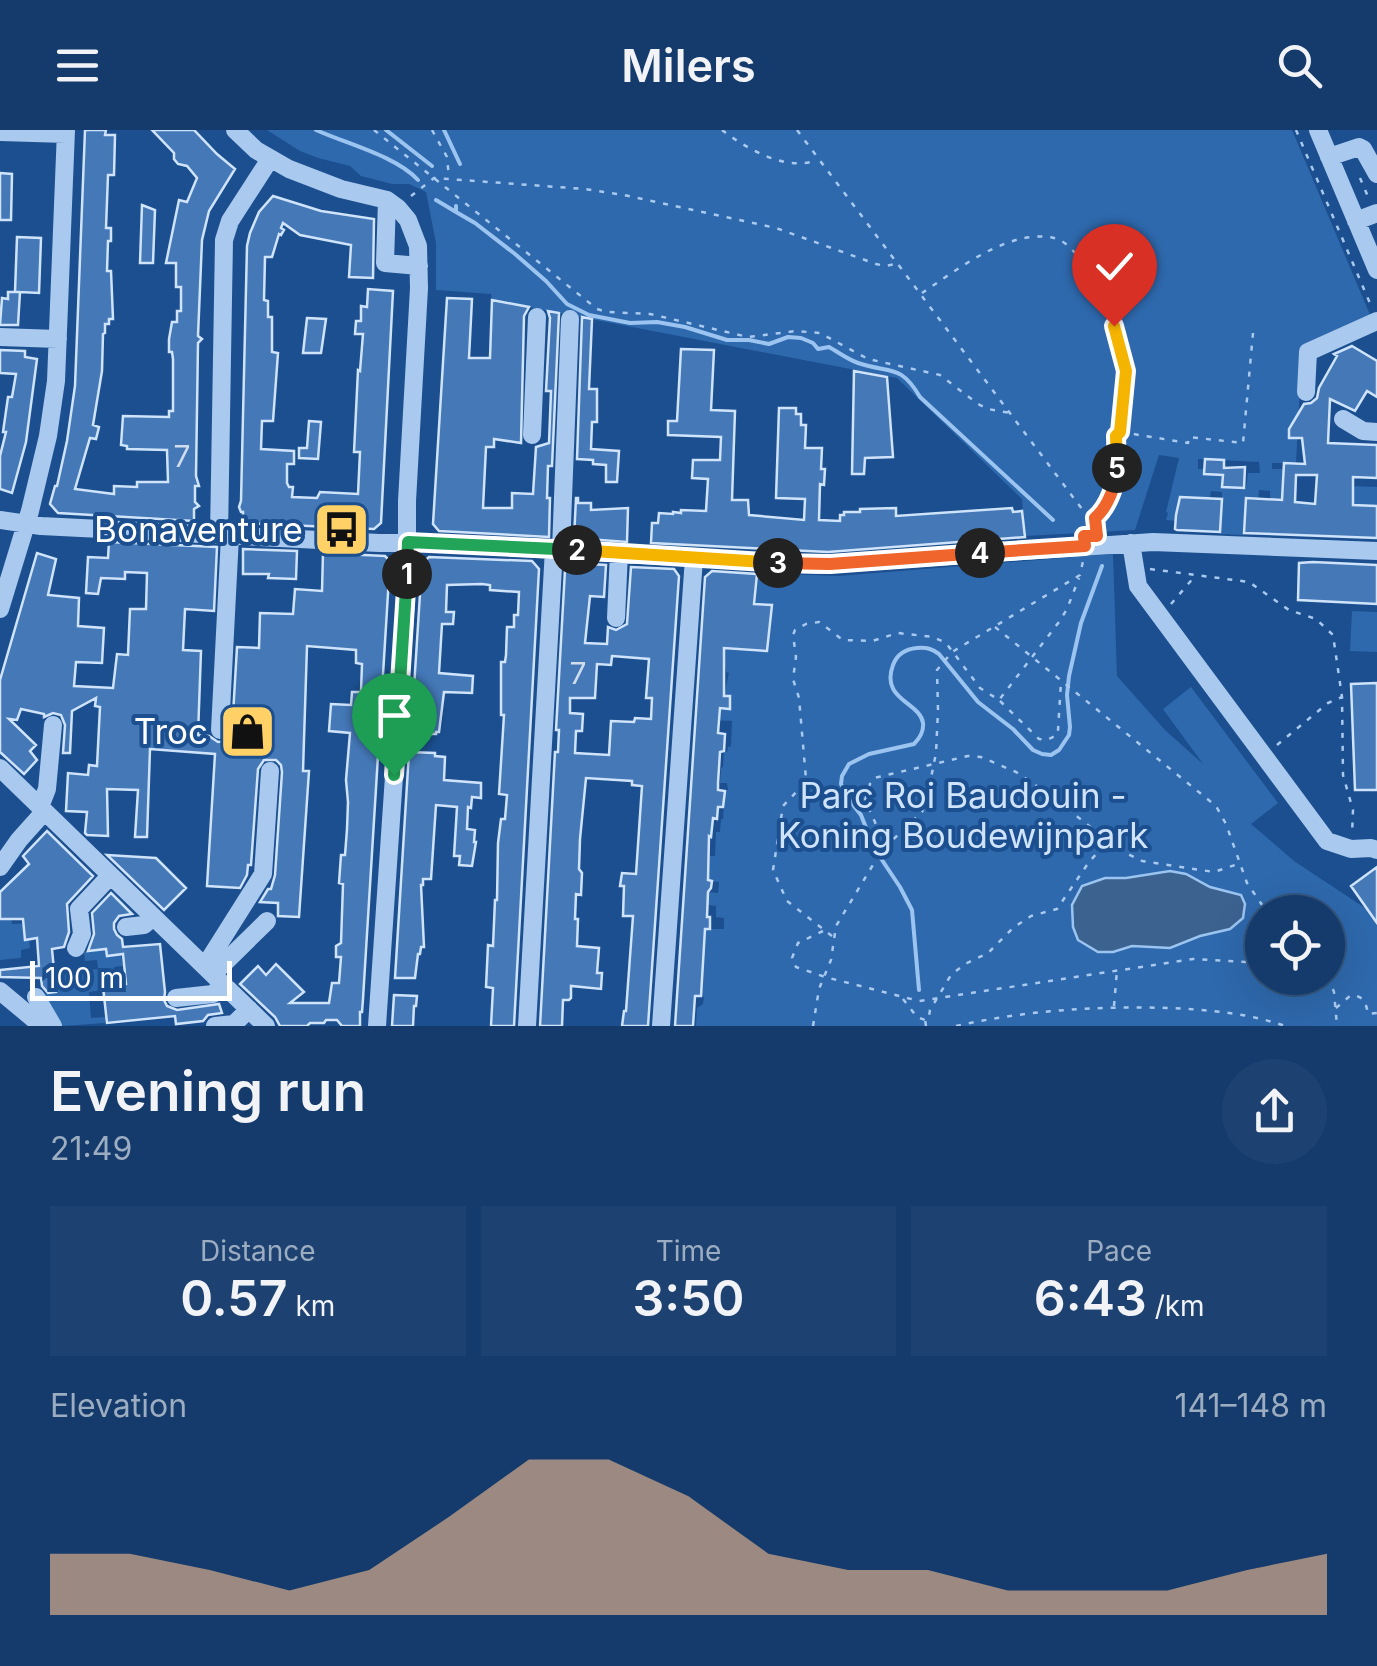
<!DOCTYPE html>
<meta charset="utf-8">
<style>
body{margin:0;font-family:Inter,sans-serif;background:#1d4271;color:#f1f3f6;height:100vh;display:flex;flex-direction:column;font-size:38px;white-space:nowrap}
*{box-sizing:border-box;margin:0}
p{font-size:32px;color:#9dadc1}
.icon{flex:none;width:55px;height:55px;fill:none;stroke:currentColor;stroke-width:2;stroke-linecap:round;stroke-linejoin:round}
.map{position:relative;height:896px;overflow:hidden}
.panel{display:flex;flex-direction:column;background:#143b6b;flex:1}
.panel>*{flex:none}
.tools{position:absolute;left:1245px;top:765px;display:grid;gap:20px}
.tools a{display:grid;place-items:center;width:100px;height:100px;border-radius:50%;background:#143b6b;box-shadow:0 10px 40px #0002,0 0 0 2px #33557e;font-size:50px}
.scale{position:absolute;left:30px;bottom:25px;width:202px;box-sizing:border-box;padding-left:10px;border:5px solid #fff;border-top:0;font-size:28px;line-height:35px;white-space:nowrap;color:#fff;-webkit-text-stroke:8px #1b4f8f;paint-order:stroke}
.pin{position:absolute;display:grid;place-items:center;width:85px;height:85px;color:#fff;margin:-102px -42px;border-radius:50% 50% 50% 0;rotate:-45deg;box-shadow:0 0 10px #0007}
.pin .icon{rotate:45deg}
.km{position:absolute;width:50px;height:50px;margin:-25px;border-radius:50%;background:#222;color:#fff;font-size:28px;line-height:50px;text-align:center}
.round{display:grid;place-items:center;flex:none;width:105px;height:105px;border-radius:52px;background:#1d4271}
.summary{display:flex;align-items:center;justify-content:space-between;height:170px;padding:0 50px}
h1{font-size:55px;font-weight:600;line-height:75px}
.figures{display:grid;grid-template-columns:repeat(3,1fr);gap:15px;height:170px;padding:10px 50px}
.figures div{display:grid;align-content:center;border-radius:0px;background:#1d4271;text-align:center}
.figures b{font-size:50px;font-weight:600}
.figures small{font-size:28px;font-weight:400}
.figures p{font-size:28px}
.chart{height:280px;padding:20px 50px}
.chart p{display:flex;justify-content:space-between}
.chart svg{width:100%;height:180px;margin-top:10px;fill:#d6ab8b;opacity:.7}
header{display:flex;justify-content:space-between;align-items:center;height:130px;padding:0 50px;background:#143b6b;font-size:45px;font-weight:600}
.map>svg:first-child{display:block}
</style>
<header><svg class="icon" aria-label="menu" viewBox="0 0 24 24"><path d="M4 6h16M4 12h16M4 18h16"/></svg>Milers<svg class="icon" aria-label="search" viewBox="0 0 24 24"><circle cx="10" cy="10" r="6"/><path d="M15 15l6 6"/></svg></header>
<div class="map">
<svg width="1377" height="896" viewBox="0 0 1377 896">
<rect width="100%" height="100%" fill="#1b4f8f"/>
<!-- green -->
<path fill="#2e69ad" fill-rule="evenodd" d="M267 0H1292L1371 187 1302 218 1296 333H1272V339H1284L1282 370H1270V361L1259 360 1258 373H1246L1244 405 1220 404 1222 362 1211 361 1210 368H1196L1177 378 1176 391 1166 390 1168 383 1166 382 1179 328 1159 325 1135 400 1025 406 1022 369 897 248 492 170 491 164 436 160V113L426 62 409 54H392L361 46 350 36 318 28 300 21ZM1198 329 1259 332 1260 343H1248L1246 358 1226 357 1224 338 1211 344H1205V339H1198Z
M1324 355 1377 357V376L1364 378 1363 375 1354 377Z
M1113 424 1117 546 1165 600 1203 634 1163 579 1191 557 1278 673 1251 694 1294 731 1368 780 1377 796V896H696L697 878 703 874 704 867 701 866 705 799H724V788L716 787V776L708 775V762L718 763 719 752 708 751 709 739 705 738 706 726H715L716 702H720L721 689H723L725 661 728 660 727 653H720L721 638 723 637 724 621 727 622 728 617 731 616 732 591 714 590 718 578H730V567L724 566 729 543 726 542 722 518 767 521 771 476 754 474 757 443 838 446ZM1262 782H1328V848H1262Z
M1352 481 1377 482V522L1350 521Z
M11 788 12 794 33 793 37 808 29 809 30 818 21 820V828L0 830V789Z
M106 819 121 824 123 836 114 837V842H125L127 854 104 857 103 860 89 862 91 888 105 887V893L62 896 43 864 56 862 54 843 98 839 97 830 85 831 84 822Z"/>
<!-- water -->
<path fill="#3c6290" stroke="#9cc4f0" stroke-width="2.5" d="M1170 741 1186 744 1210 757 1241 765 1245 774 1243 788 1230 799 1200 806 1170 818 1132 816 1113 822H1098L1078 810 1073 797 1072 775 1082 756 1105 748H1126Z"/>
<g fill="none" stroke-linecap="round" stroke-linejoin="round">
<!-- stream -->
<path stroke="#9cc4f0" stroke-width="4" d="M316 0C347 14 396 26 418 50
M386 0 432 36
M444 0 460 34
M436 70 456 82
M456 76V82L475 93 515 124 546 151 567 174 589 185 630 193 657 192 685 197 727 210H749L769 214 788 207 801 208 813 213 818 219 829 217C838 222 847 229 858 233 890 244 900 233 920 267L1053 390
M919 860 912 780 900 757 874 718 861 685 847 667 841 654 842 646 849 634 869 624 914 614C920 608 924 602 923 593 920 572 880 570 893 535 897 524 906 519 917 518 927 517 932 519 939 524L978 572 1013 599 1033 620 1042 624 1051 625 1059 620 1069 605 1070 597 1067 565 1069 546 1081 493 1102 436"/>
</g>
<!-- building -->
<path fill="#4478b7" stroke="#cfe3fa" stroke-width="2.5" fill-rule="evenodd" d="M85 0H106L105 5H115L114 45H108L106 98H111V111H108L107 141H111L113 189H109V194H105V203L103 204 102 241 93 295 99 297 96 309 90 308 75 359 114 364V356L137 357V352H168L167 320 127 319V316L121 315 123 286 169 287V281H173V229L172 222H169V209L172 192H177V181H181V157H176V133H166L179 70 187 72 197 48 187 36 178 34 174 29V23L152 0H194L217 24 235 39 209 81 202 110 198 206 202 209 198 213 196 346 199 356H195V372L199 376 194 379V391L58 383 50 374 55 356H57L67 311 75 256Z
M0 43 12 44 11 90H0Z
M273 66 321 81 374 89 373 148 349 147 351 115 300 105 283 93 281 98 284 100 281 105 279 104 272 127H265L264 170 268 171V187H272V222L278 223 273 291H262L261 319 294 321V334H287V353L289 357H293L292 367 317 368 320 362 358 364 360 322H354L358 240 360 241 363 204H355L356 191H361V176L367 177 368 159 393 161 381 393 374 399 243 393V382H241L239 377 241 371 247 116 250 103 259 82Z
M142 75 155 80 153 133H140Z
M17 107 41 108 39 163 20 162 18 195H0L2 168 8 169V162H20H15Z
M447 168 472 169 469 228H490L492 170 529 177 524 186 521 313 494 309V317H486L483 378H512V363L533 364 536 317 549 313 551 261H546L550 188 548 181 559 183 552 336H548L547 368H550L549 407 439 401 433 394Z
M582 187 592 189 589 259H597V292H592L591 319 619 321 617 352H606V335L593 334V330L577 329Z
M307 188 326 189 321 223H303Z
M1352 216 1377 231V267L1367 261 1355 281 1330 269 1328 313 1377 315V348L1353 347V375L1377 376V408L1244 403 1246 368 1282 370 1284 333 1305 334 1302 308H1289V299L1304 274 1311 273 1317 268 1319 258 1337 226 1334 224ZM1296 345H1317L1315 374 1295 372Z
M681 219 714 220 711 280 735 281 732 370H748L749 385 804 390 805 369 776 368 779 278H796V284H801V295H806L805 318H822L821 339H825L824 355 820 354 819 390 840 391V385H844V382H860V379L896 378V386L1012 378 1013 382 1022 381 1025 407 828 422 651 413 652 393H658L659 383 673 384V382L681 383V380L706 381 708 349 692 348 693 330H720L721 307 668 305V291H677Z
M0 220 25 221V227L37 229 26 312 12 363 0 359V326L6 302H3L8 267H12L16 244 0 243Z
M854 241 887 247 893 327 865 328 864 344H852Z
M309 291 321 292 318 329 299 328V318H307Z
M1205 329 1224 330V338L1245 337 1244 358 1222 357 1223 345 1204 344Z
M1180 367 1222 369 1220 402 1177 400 1175 399 1176 385Z
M576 368H578V373H591V380L628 378 627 412 574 408Z
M109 412 217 417 214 481 185 479 183 520 201 521 198 605 209 606 218 612 226 611 232 602 237 517 259 518 260 483 293 484 295 459 322 461 323 423 385 426 390 431 363 869 362 882H360V896H342L337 890H326L324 893H310L307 896H280L275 887 240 854 258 836 266 845 276 834 304 862 290 873H329L332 853H339L341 827H336V816L341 813 343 754 339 753 341 725H345L347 699 348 672 346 650 350 603 329 601 331 574 351 575 352 562H361L362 534 356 533V520L307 516 303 641H309L299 787 278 786V773L260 772 268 759H271L275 745 282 642 281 635 276 630H264L258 639 251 735H248L247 745 240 758 207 756 215 624 150 619 147 707H135L138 660 107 659 108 706 87 705 85 703 87 682 66 681 68 643 88 645 89 635 97 636 100 577 95 576 96 568 72 581 70 623H63L65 595 61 585 53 583 44 587V584L21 579 17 590 9 589 36 615 30 621 37 630 24 644 0 622V550L37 423 56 429 48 465 79 468 78 496 104 498 102 533 76 532 74 556 113 558 117 524 128 525 130 479H146L147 443 125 442V449L101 448 98 464 86 463 88 427 108 428Z
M243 419 297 421 296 449 268 448 269 444H243Z
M429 427 532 431 539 439 514 896H491L493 858 486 857 488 815 493 816 495 770H497L498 713 501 689H505L507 665 499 664 504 585H501V532H505L506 525 507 497H514V485H518L519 462 490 460V455L482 454 447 455 446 482H454L453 494H442L439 543 473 546 472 563 444 562 439 602H436V604H411L422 433Z
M1313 432 1377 435V474L1298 470 1299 433Z
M572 433 606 435 604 467 590 466 585 513 607 514 608 497 616 500 627 494 631 437 674 439 679 446 648 896H622L624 881H626L633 786H623L624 756H620L622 743 636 744 642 656 632 655V651L586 648 580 709 579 739 582 743 581 765 576 764 575 789H578L577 816 599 818 597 843H602L601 859 571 856V868L569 870H563L562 896H540L555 622H558L559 600H556L565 440ZM612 526 649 529 646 568H652L651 589 635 588 634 592 611 591 609 625 575 623 576 601H582L583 584 570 583V568H595L597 534 611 535Z
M712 441 757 444 754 474 772 475 767 521 724 518V566H730V579L720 578 718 603 725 604 724 621 720 622 718 653V660L725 661 723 677H718L717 689 713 688 711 707 709 706 708 750 712 751 711 758 708 762 707 787H710V799H705L701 866H695L693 896H675L705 447Z
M1377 553V660H1355L1351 554Z
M409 622 435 623V626L445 627 444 650 481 653V668L472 667 471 678 468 677 467 699 475 700 474 712H476L472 736 459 735 460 726H454L457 677 436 675 431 749H423V755H421L424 817H421L420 824H418L415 848H395Z
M47 701 93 746 67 774 69 802 64 817 52 819 56 862 48 863 42 856 41 848 0 847V840L39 836 37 808 25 810 23 789H0V762L29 734 23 726Z
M107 725 156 728 186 758 164 780Z
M1377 737V793L1351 756Z
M111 763 132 784 119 786 114 793V799L117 805 122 809 123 817 160 814 165 862 164 870 167 876 177 880 219 874 222 883 208 885 203 891 176 894 175 886 107 893 103 857 126 854 123 824 107 826 106 819 88 821 94 804 92 783Z
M394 865 417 866 416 876H414L413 896H392Z"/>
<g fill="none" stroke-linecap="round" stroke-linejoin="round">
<!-- path -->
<path stroke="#a9c9ee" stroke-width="2.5" stroke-dasharray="5 8" stroke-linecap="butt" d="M374 0 597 179 607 182 650 184 748 207 796 201 820 203 868 229 940 245 978 274 988 279 1010 283
M432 0 447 27 449 48
M722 0C747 19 786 42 817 30
M797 0 1085 383 1095 388 1096 400
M1296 0 1372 178
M1360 48 1369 69
M411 66 434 48 585 59 624 65 776 98 876 134 885 136 896 134
M922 163C957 140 1009 98 1054 108 1087 115 1121 209 1125 240 1128 260 1123 282 1120 302L1116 306C1117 335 1118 366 1096 387
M1121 302 1188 313 1189 307 1243 313 1253 203
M1150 439 1249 452 1289 480 1316 489 1333 505 1342 567 1343 645 1353 680 1352 705
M1171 474 1195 446
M995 497 1216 676 1226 694 1247 753 1267 782
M1000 571 1039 609 1047 610 1057 605 1058 600 1061 552
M1277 615 1328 573 1342 567
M882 719 875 692 865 670 870 654 874 648 968 626 981 627 1016 642 1047 663 1120 720 1142 731 1214 742 1238 734
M823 801 798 813 792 828 796 837 825 847 919 871 1193 829 1262 833
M832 806 787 771 773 740 783 676 801 657 806 649 799 568 793 549 796 527 793 505 795 500 806 494 819 492 843 510 872 511 898 503 933 507 946 513 980 558 999 570 1059 492 1067 479 1079 448
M1328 847 1334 862 1337 896
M903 869 917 887 925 890
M1114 876 1117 840
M1336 878 1351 865C1364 866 1366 873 1368 884L1377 883
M813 896 819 859 831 830 836 796 882 720 922 682 928 663 936 623 938 580 937 540 952 522 1080 445 1083 431
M926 896 925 890 929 886 930 880 951 845 965 834 988 823 1013 798 1031 786 1057 779 1089 732 1108 711
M956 896C1027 880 1098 876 1171 878 1209 880 1248 883 1285 896"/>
<!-- minor -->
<path stroke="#a9c9ee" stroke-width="18" d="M235 0 256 20 289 39 341 59 387 70 398 78 408 90 418 116 419 158 407 371V455L377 896
M1318 0 1377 140
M0 2 66 4
M1329 27 1359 17 1363 19 1377 44
M387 70 385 133 419 136
M1356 91 1377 83
M0 207 58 209
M1306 262 1308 222 1377 191
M1343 289 1363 301 1377 302
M532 305 537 187
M0 390 41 396 379 413H435L818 435 1153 412 1377 421
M219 405 224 110 230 91 270 29
M1131 413 1138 456 1327 711 1351 719 1371 718 1377 720
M561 419 570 189
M0 479 30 381 48 306 56 251 66 0
M616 488 619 422
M220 600 230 406
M0 638 266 896
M40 677 47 659 53 595
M0 737 19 710 44 682
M126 797 144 795 152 788
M76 818 82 804 79 779 110 746
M205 836 263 744 270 641
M213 844 267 791
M0 861 42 896
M36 867 53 896
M176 868 213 864 224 854
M215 896 234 894 249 879
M527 896 554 419
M661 896 694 428"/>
</g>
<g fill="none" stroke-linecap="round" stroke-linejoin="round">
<defs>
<path id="split-1" d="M394 645 407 444"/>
<path id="split-2" d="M407 444 408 412 577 420"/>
<path id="split-3" d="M577 420 778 433"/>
<path id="split-4" d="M778 433 830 434 980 423"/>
<path id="split-5" d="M980 423 1085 416 1084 406H1097L1095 388C1108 377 1116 355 1117 338"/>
<path id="split-6" d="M1114 196 1126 241 1120 302 1116 306 1117 338"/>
</defs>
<!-- split-1 casing -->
<use href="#split-1" stroke="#fff" stroke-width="20"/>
<!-- split-2 casing -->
<use href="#split-2" stroke="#fff" stroke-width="20"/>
<!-- split-3 casing -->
<use href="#split-3" stroke="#fff" stroke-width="20"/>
<!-- split-4 casing -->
<use href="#split-4" stroke="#fff" stroke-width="20"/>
<!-- split-5 casing -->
<use href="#split-5" stroke="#fff" stroke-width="20"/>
<!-- split-6 casing -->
<use href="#split-6" stroke="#fff" stroke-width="20"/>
<!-- split-1 -->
<use href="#split-1" stroke="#22a559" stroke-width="12"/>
<!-- split-2 -->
<use href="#split-2" stroke="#22a559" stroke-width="12"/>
<!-- split-3 -->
<use href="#split-3" stroke="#f5b400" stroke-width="12"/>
<!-- split-4 -->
<use href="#split-4" stroke="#f0652b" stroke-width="12"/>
<!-- split-5 -->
<use href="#split-5" stroke="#f0652b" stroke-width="12"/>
<!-- split-6 -->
<use href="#split-6" stroke="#f5b400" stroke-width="12"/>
</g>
<!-- icons -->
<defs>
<symbol id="bus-square" viewBox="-11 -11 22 22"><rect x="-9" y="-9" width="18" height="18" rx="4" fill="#ffd166" stroke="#1b4f8f"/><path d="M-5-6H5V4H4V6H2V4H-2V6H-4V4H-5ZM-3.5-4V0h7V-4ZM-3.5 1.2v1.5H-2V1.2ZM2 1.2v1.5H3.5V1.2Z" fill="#111"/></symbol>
<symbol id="shop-square" viewBox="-11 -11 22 22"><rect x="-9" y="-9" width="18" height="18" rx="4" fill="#ffd166" stroke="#1b4f8f"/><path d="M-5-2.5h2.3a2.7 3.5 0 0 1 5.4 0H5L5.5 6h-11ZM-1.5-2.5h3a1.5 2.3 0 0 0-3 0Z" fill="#111"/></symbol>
</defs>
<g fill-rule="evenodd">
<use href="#bus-square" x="310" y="368" width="63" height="63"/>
<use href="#shop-square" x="216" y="570" width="63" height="63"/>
</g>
<g text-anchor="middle" stroke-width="8" stroke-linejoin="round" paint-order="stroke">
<!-- number labels -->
<g font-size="30" fill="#d0dded">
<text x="182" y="337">7</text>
<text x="578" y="554">7</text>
</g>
<!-- poi labels -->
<g font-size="35" fill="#fff" stroke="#1b4f8f" text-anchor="end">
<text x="303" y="412">Bonaventure</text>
<text x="208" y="614">Troc</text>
</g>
<!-- park labels -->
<g font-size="35" fill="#cfe3fa" stroke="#1b4f8f">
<text x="963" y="678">Parc Roi Baudouin -<tspan x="963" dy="40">Koning Boudewijnpark</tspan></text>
</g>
</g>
</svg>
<div class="tools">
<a><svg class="icon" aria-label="locate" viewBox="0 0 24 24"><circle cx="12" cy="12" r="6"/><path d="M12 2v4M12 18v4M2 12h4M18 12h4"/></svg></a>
</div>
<div class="scale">100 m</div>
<div class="pin" style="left:394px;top:645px;background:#1e9e55"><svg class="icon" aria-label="arrive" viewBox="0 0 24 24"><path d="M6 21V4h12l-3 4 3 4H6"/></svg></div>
<div class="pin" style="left:1114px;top:196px;background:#d93025"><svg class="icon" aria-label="check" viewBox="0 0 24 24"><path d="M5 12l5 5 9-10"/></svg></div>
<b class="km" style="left:407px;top:444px">1</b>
<b class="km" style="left:577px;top:420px">2</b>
<b class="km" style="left:778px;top:433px">3</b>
<b class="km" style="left:980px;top:423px">4</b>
<b class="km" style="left:1117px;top:338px">5</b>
</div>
<section class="panel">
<div class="summary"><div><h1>Evening run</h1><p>21:49</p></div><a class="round"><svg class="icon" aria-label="share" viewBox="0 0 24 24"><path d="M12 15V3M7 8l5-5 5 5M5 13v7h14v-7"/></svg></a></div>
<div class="figures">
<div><p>Distance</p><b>0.57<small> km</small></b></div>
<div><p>Time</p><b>3:50</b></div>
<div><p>Pace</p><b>6:43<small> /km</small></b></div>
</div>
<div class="chart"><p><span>Elevation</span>141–148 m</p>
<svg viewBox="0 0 160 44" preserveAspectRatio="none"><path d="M0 44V29L10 29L20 33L30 38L40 33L50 20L60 6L70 6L80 15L90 29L100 33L110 33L120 38L130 38L140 38L150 33L160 29V44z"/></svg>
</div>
</section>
